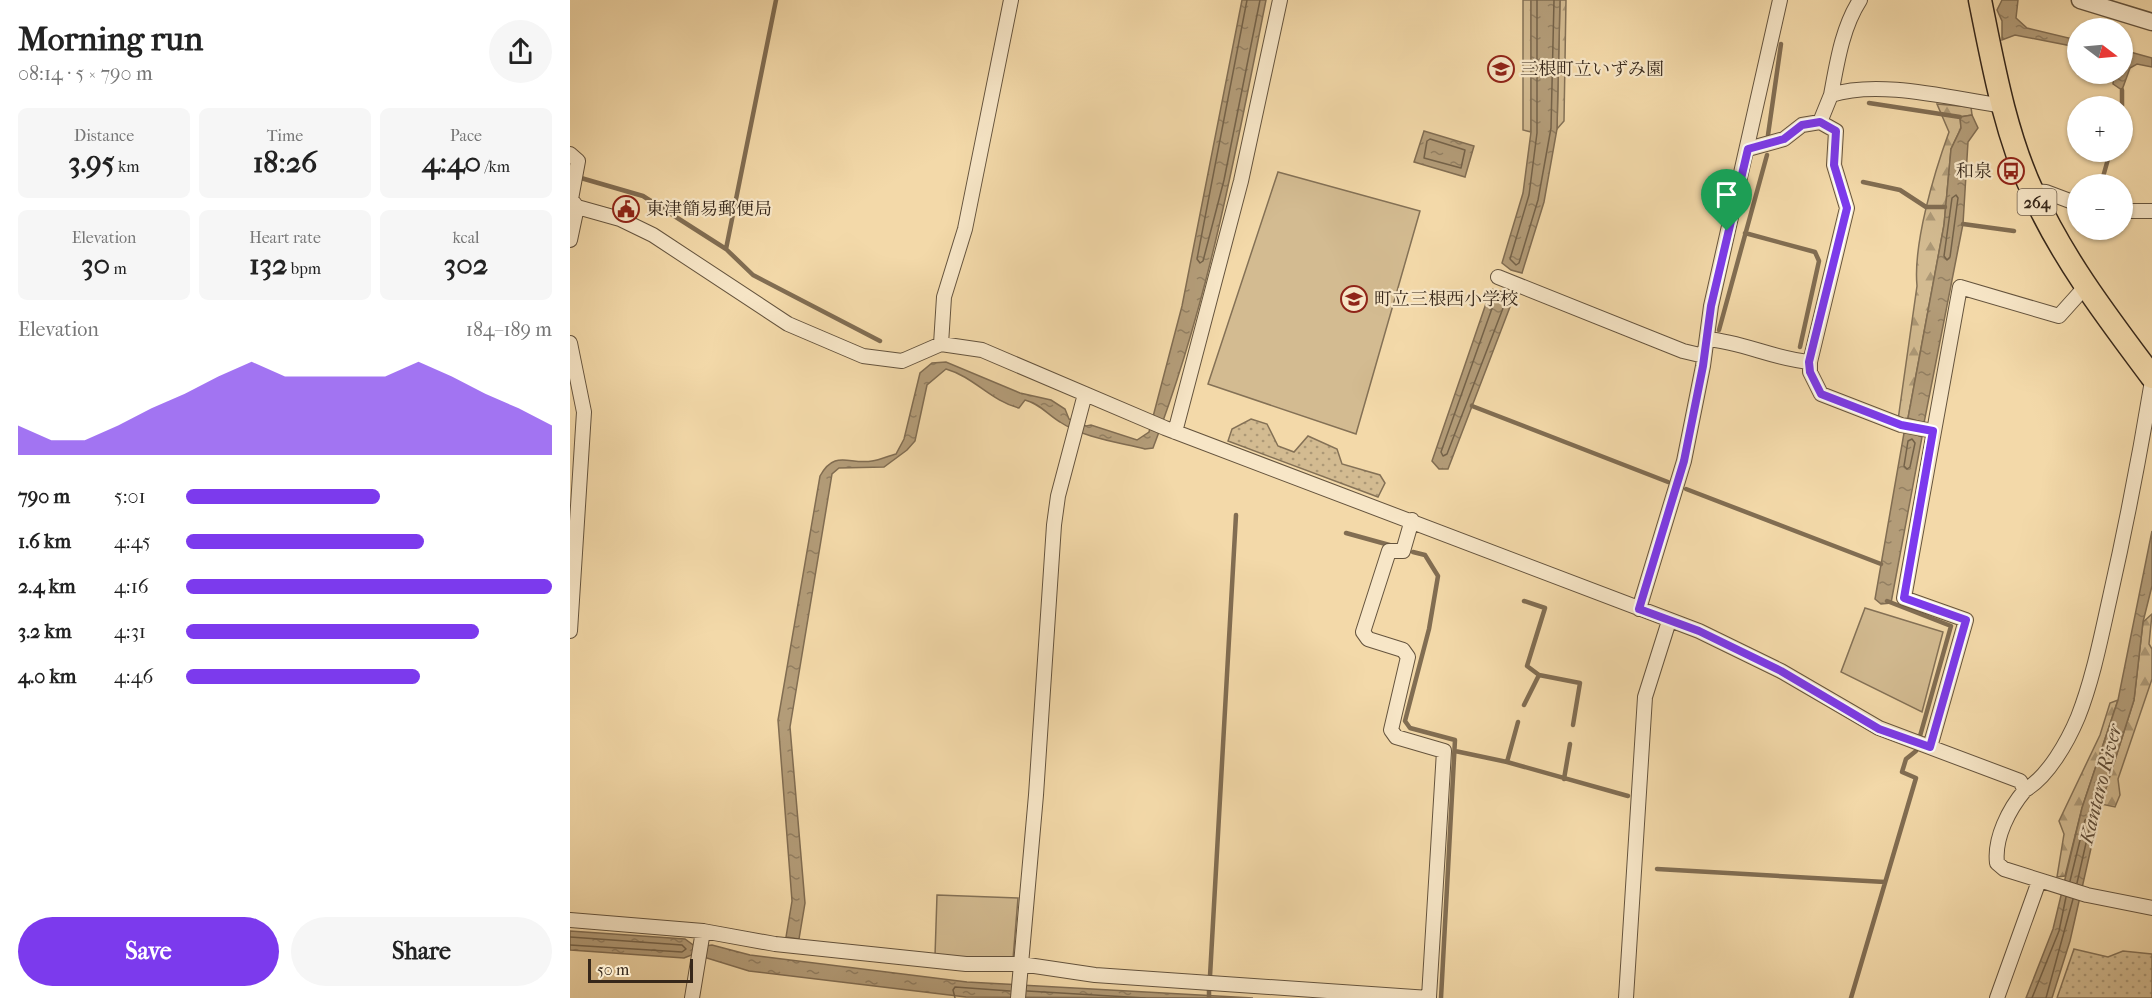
<!DOCTYPE html>
<meta charset="utf-8">
<style>
body{margin:0;font-family:"IM FELL French Canon","Noto Serif JP",serif;background:#f6f6f6;color:#222;height:100vh;display:flex;flex-direction:column;font-size:22px;white-space:nowrap}
*{box-sizing:border-box;margin:0}
p{font-size:20px;color:#767676}
.icon{flex:none;width:33px;height:33px;fill:none;stroke:currentColor;stroke-width:2;stroke-linecap:round;stroke-linejoin:round}
.map{position:relative;flex:1;overflow:hidden}
.drawer{display:flex;flex-direction:column;background:#fff;width:570px}
.drawer>*{flex:none}
.needle{width:39px;rotate:106deg}
.fabs{position:absolute;left:1497px;top:18px;display:grid;gap:12px}
.fabs a{display:grid;place-items:center;width:66px;height:66px;border-radius:50%;background:#fff;box-shadow:0 2px 4px #0004;font-size:30px}
.scale{position:absolute;left:18px;bottom:15px;width:105px;box-sizing:border-box;padding-left:6px;border:3px solid #36271a;border-top:0;font-size:16px;line-height:21px;white-space:nowrap;color:#36271a;-webkit-text-stroke:4px #f7e6c7;paint-order:stroke}
.pin{position:absolute;display:grid;place-items:center;width:51px;height:51px;color:#fff;margin:-62px -26px;border-radius:50% 50% 50% 0;rotate:-45deg;box-shadow:0 0 6px #0007}
.pin .icon{rotate:45deg}
.round{display:grid;place-items:center;flex:none;width:63px;height:63px;border-radius:32px;background:#f6f6f6}
.head{display:flex;align-items:center;justify-content:space-between;height:102px;padding:0 18px}
h1{font-size:33px;font-weight:700;line-height:45px}
.figures{display:grid;grid-template-columns:repeat(3,1fr);gap:9px;height:102px;padding:6px 18px}
.figures div{display:grid;align-content:center;border-radius:9px;background:#f6f6f6;text-align:center}
.figures b{font-size:30px;font-weight:700}
.figures small{font-size:16px;font-weight:400}
.figures p{font-size:16px}
.chart{height:168px;padding:12px 18px}
.chart p{display:flex;justify-content:space-between}
.chart svg{width:100%;height:108px;margin-top:6px;fill:#7c3aed;opacity:.7}
.action{display:flex;gap:12px;margin-top:auto;padding:12px 18px}
.action a{flex:1;height:69px;border-radius:36px;background:#7c3aed;color:#fff;font-size:24px;font-weight:700;line-height:69px;text-align:center}
.action a+a{background:#f6f6f6;color:#222}
ul{padding:0 18px;list-style:none;font-size:20px}
li{display:grid;grid-template-columns:96px 72px 1fr;align-items:center;height:45px}
li i{height:15px;border-radius:8px;background:#7c3aed}
main{display:flex;flex:1;min-height:0}
.map>svg:first-child{display:block}
</style>
<main>
<section class="drawer">
<div class="head"><div><h1>Morning run</h1><p>08:14 · 5 × 790 m</p></div><a class="round"><svg class="icon" aria-label="share" viewBox="0 0 24 24"><path d="M12 15V3M7 8l5-5 5 5M5 13v7h14v-7"/></svg></a></div>
<div class="figures">
<div><p>Distance</p><b>3.95<small> km</small></b></div>
<div><p>Time</p><b>18:26</b></div>
<div><p>Pace</p><b>4:40<small> /km</small></b></div>
</div>
<div class="figures">
<div><p>Elevation</p><b>30<small> m</small></b></div>
<div><p>Heart rate</p><b>132<small> bpm</small></b></div>
<div><p>kcal</p><b>302</b></div>
</div>
<div class="chart"><p><span>Elevation</span>184–189 m</p>
<svg viewBox="0 0 160 44" preserveAspectRatio="none"><path d="M0 44V32L10 38L20 38L30 32L40 25L50 19L60 12L70 6L80 12L90 12L100 12L110 12L120 6L130 12L140 19L150 25L160 32V44z"/></svg>
</div>
<ul>
<li><b>790 m</b>5:01<i style="width:53%"></i></li>
<li><b>1.6 km</b>4:45<i style="width:65%"></i></li>
<li><b>2.4 km</b>4:16<i style="width:100%"></i></li>
<li><b>3.2 km</b>4:31<i style="width:80%"></i></li>
<li><b>4.0 km</b>4:46<i style="width:64%"></i></li>
</ul>
<div class="action"><a>Save</a><a>Share</a></div>
</section>
<div class="map">
<svg width="1582" height="998" viewBox="0 0 1582 998">
<defs>
<pattern id="grass-dots" width="8" height="8" patternUnits="userSpaceOnUse" patternTransform="scale(1.5)"><rect width="8" height="8" fill="#d3bb91"/><path d="M2 2h.1M6 6h.1" fill="none" stroke="#ac9876" stroke-width="1.8" stroke-linecap="round"/></pattern>
<pattern id="forest-firs" width="22" height="20" patternUnits="userSpaceOnUse" patternTransform="scale(1.5)"><rect width="22" height="20" fill="#d3bb91"/><path d="M5 1l3.5 6h-7zM16 11l3.5 6h-7z" fill="#ac9876"/></pattern>
<pattern id="water-ripples" width="26" height="14" patternUnits="userSpaceOnUse" patternTransform="scale(1.5)"><rect width="26" height="14" fill="#b39c78"/><path d="M2 4q2-2 4 0t4 0M15 11q2-2 4 0t4 0" fill="none" stroke="#927f62"/></pattern>
</defs>
<rect width="100%" height="100%" fill="#f3d9a9"/>
<filter id="stains"><feTurbulence type="fractalNoise" baseFrequency=".00333" numOctaves="4"/><feColorMatrix values="0 0 0 0 .2 0 0 0 0 .09 0 0 0 0 .02 0 0 0 .5 -.17"/></filter>
<radialGradient id="worn" r=".72"><stop offset=".6" stop-color="#630" stop-opacity="0"/><stop offset="1" stop-color="#630" stop-opacity=".3"/></radialGradient>
<!-- grass -->
<path fill="url(#grass-dots)" stroke="#847156" stroke-width="1.5" d="M681 419 697 424 708 446 724 452 738 436 767 449 772 464 810 475 815 483 808 497 658 441 662 429Z
M1504 949 1538 957 1553 951 1582 954V998H1487Z"/>
<!-- forest -->
<path fill="url(#forest-firs)" stroke="#847156" stroke-width="1.5" d="M953 0H961V132L953 130Z
M990 0H996L994 121 987 129Z
M1367 104 1401 107 1402 115 1390 117 1391 128 1381 149 1374 225 1338 418 1328 420 1347 286C1343 244 1364 173 1379 132Z
M1582 614 1579 644 1582 649V679L1548 779 1550 795 1545 807 1531 804 1564 700 1573 622Z
M1548 700 1512 808 1495 876 1487 877 1494 834 1489 821 1530 735 1540 703Z"/>
<!-- park -->
<path fill="#d3bb91" stroke="#847156" stroke-width="1.5" d="M708 172 850 211 786 434 638 384Z
M1295 608 1373 632 1352 712 1271 672Z
M367 895 448 898 443 959 365 956Z"/>
<!-- water -->
<path fill="url(#water-ripples)" stroke="#816d52" stroke-width="1.5" d="M672 0H696C666 151 638 305 583 448L575 449C547 442 514 438 490 422 477 414 470 404 455 400L449 408C421 401 404 377 376 369L357 385 345 441 337 450 314 467 269 468 262 474 220 727 235 903 229 939 216 937 222 901 208 720 250 476C265 449 279 465 302 461 310 460 318 456 326 454L334 439 350 373 362 363 376 362 450 393 481 400 495 409 499 419 516 426 521 425 567 440 579 432 612 306Z
M961 0H990L987 129 974 202 952 273 941 270 932 263 953 193 961 132Z
M1432 0H1448L1446 18 1457 28 1507 40V47L1445 35 1432 40V21L1427 10Z
M1553 50 1582 58V67L1567 64 1560 68 1552 90 1543 84 1544 74H1552Z
M1402 115 1408 128 1398 142 1393 224 1354 423 1338 418 1374 225 1381 149 1391 128 1390 117Z
M854 131 904 146 895 177 844 162Z
M921 289 933 292 943 299 878 469H869L862 461Z
M1334 433H1343L1352 437 1321 603 1311 604 1305 599Z
M1582 531V586L1573 622 1564 700 1531 804 1500 941 1482 998H1456L1483 929 1512 808 1548 700Z
M0 931 115 939 126 947 142 945 180 955 397 982 683 998 396 997 179 971 124 954 114 958 0 950Z"/>
<g fill="none" stroke-linecap="round" stroke-linejoin="round">
<!-- shore -->
<path stroke="#746249" stroke-width="1.5" d="M677 0 627 259 630 263 633 261 654 180 690 0
M967 0V133L959 195 940 259 946 265 949 263 968 200 981 128 984 0
M860 139 895 150 891 168 854 158 857 141Z
M1386 195 1388 198 1380 257 1377 260 1374 256 1382 198Z
M926 297 931 298 935 303 877 454 873 456 871 452Z
M1342 439 1345 443 1340 467 1337 469 1334 466 1338 441Z
M1500 881 1515 820 1519 817 1521 821 1507 883
M0 937 112 945 116 949 112 952 0 945
M457 991 575 998
M385 998 383 990 385 987 440 991
M1462 998 1489 931 1496 897
M1476 998 1503 899"/>
<!-- stream -->
<path stroke="#816d52" stroke-width="4.5" d="M206 0 156 249 183 275 310 341
M1552 90V106
M1299 103 1390 117
M1198 135 1211 44
M11 178 73 196 156 249
M1293 182 1330 190 1356 207H1375
M1531 184 1540 152
M1393 224 1444 231
M1175 233 1245 252 1249 261 1230 347
M1149 330 1197 155
M902 406 1098 482
M1116 489 1311 564
M776 533 823 546
M843 552 855 555 868 576 859 629 835 721 840 728 885 740 871 998
M954 601 975 608 957 666 969 675 1010 683 1003 725
M1317 601 1381 626 1350 736
M954 705 969 675
M885 751 937 762 1058 796
M937 762 948 722
M994 779 1000 744
M1087 869 1315 882
M640 976 666 515
M639 998V988
M1281 998 1346 778 1332 772 1336 759 1346 751"/>
<defs>
<path id="minor" d="M1261 95C1267 63 1272 28 1290 0
M1250 122 1266 131 1264 165 1277 208 1240 362V372L1251 394 1331 425 1363 431
M1178 149 1214 139 1232 125 1250 122 1261 95C1310 79 1383 99 1434 106
M0 154 8 161 1 199 7 207 0 240
M1462 191 1476 192 1508 204
M0 205 50 219 83 235 218 324 293 356 332 361 371 344 412 350 595 428 1129 631 1211 671 1309 728 1450 781 1455 790C1439 809 1424 838 1427 863L1434 869 1517 895 1582 908
M1552 211H1582
M928 277 1113 351 1134 356
M1137 339C1173 342 1204 359 1240 362
M0 343 14 412 0 631
M371 344 374 297 395 229 441 0
M605 432 671 181 710 0
M842 520 833 551H819L793 632 798 639 833 650 838 657 821 730 826 737 874 751 859 997
M1069 609 1114 461 1133 366 1141 306 1210 0
M1360 747 1396 620 1334 598 1390 287 1489 316 1515 287
M1455 790C1478 777 1498 741 1508 717 1523 679 1531 637 1540 597 1556 526 1570 454 1582 381
M0 920 133 931 205 944 396 964H451L525 975 859 998
M122 998 133 931
M448 998 466 795 484 525 488 496 515 394
M1056 998 1075 697 1099 621
M1427 998 1469 881"/>
<path id="tertiary" d="M1510 0 1582 22"/>
<path id="trunk" d="M1410 0C1423 64 1435 133 1463 193 1494 261 1538 318 1582 377"/>
</defs>
<!-- minor casing -->
<use href="#minor" stroke="#65543e" stroke-width="16"/>
<!-- tertiary casing -->
<use href="#tertiary" stroke="#65543e" stroke-width="19"/>
<!-- trunk casing -->
<use href="#trunk" stroke="#36271a" stroke-width="25"/>
<!-- minor -->
<use href="#minor" stroke="#f7e6c7" stroke-width="14"/>
<!-- tertiary -->
<use href="#tertiary" stroke="#f7e6c7" stroke-width="16"/>
<!-- trunk -->
<use href="#trunk" stroke="#f3d9a9" stroke-width="22"/>
</g>
<g fill="none" stroke-linecap="round" stroke-linejoin="round">
<defs>
<path id="route" d="M1250 122 1266 131 1264 165 1277 208 1239 362 1240 372 1251 394 1331 425 1363 431 1334 598 1396 620 1360 747 1309 729 1211 671 1129 631 1069 609 1114 461 1133 366 1141 306 1178 149 1214 139 1232 125Z"/>
</defs>
<!-- route casing -->
<use href="#route" stroke="#fff" stroke-width="12"/>
<!-- route -->
<use href="#route" stroke="#7c3aed" stroke-width="8"/>
</g>
<!-- icons -->
<defs>
<symbol id="school-ring" viewBox="-11 -11 22 22"><circle r="9.5" fill="#f7e6c7" stroke="#8f2418" stroke-width="1.5"/><path d="M0-5L7-2L0 1L-7-2ZM-4 1L0 2.5L4 1V4Q0 6-4 4Z" fill="#8f2418"/></symbol>
<symbol id="bus-ring" viewBox="-11 -11 22 22"><circle r="9.5" fill="#f7e6c7" stroke="#8f2418" stroke-width="1.5"/><path d="M-5-6H5V4H4V6H2V4H-2V6H-4V4H-5ZM-3.5-4V0h7V-4ZM-3.5 1.2v1.5H-2V1.2ZM2 1.2v1.5H3.5V1.2Z" fill="#8f2418"/></symbol>
<symbol id="civic-ring" viewBox="-11 -11 22 22"><circle r="9.5" fill="#f7e6c7" stroke="#8f2418" stroke-width="1.5"/><path d="M-.6-6.5H3V-4.5H.6V-3L4-1V1h2V6H-6V1h2V-1L-.6-3ZM-1.2 2.5V6h2.4V2.5Z" fill="#8f2418"/></symbol>
</defs>
<g fill-rule="evenodd">
<use href="#school-ring" x="916" y="54" width="30" height="30"/>
<use href="#bus-ring" x="1426" y="156" width="30" height="30"/>
<use href="#civic-ring" x="41" y="194" width="30" height="30"/>
<use href="#school-ring" x="769" y="284" width="30" height="30"/>
</g>
<g text-anchor="middle" stroke-width="4.5" stroke-linejoin="round" paint-order="stroke">
<!-- shield labels -->
<rect fill="#f7e6c7" stroke="#70604e" stroke-width="1.5" x="1447.5" y="189" width="39" height="26" rx="4.5"/>
<g font-size="16" font-weight="bold" fill="#36271a">
<text x="1467" y="208">264</text>
</g>
<!-- poi labels -->
<g font-size="18" fill="#36271a" stroke="#f7e6c7" text-anchor="start">
<text x="950" y="75">三根町立いずみ園</text>
<text x="1422" y="177" text-anchor="end">和泉</text>
<text x="76" y="215">東津簡易郵便局</text>
<text x="804" y="305">町立三根西小学校</text>
</g>
<!-- water labels -->
<g font-size="20" font-style="italic" fill="#5c4a36" stroke="#f7e6c7">
<text transform="translate(1530 784) rotate(-76)" y="7">Kantaro River</text>
</g>
</g>
<rect width="100%" height="100%" filter="url(#stains)"/>
<rect width="100%" height="100%" fill="url(#worn)"/>
</svg>
<div class="fabs">
<a><svg class="needle" viewBox="-14 -14 28 28"><path d="M0-13l5 13h-10z" fill="#e53935"/><path d="M0 13l5-13h-10z" fill="#767676"/></svg></a>
<a>+</a>
<a>−</a>
</div>
<div class="scale">50 m</div>
<div class="pin" style="left:1157px;top:231px;background:#1e9e55"><svg class="icon" aria-label="arrive" viewBox="0 0 24 24"><path d="M6 21V4h12l-3 4 3 4H6"/></svg></div>
</div>
</main>
